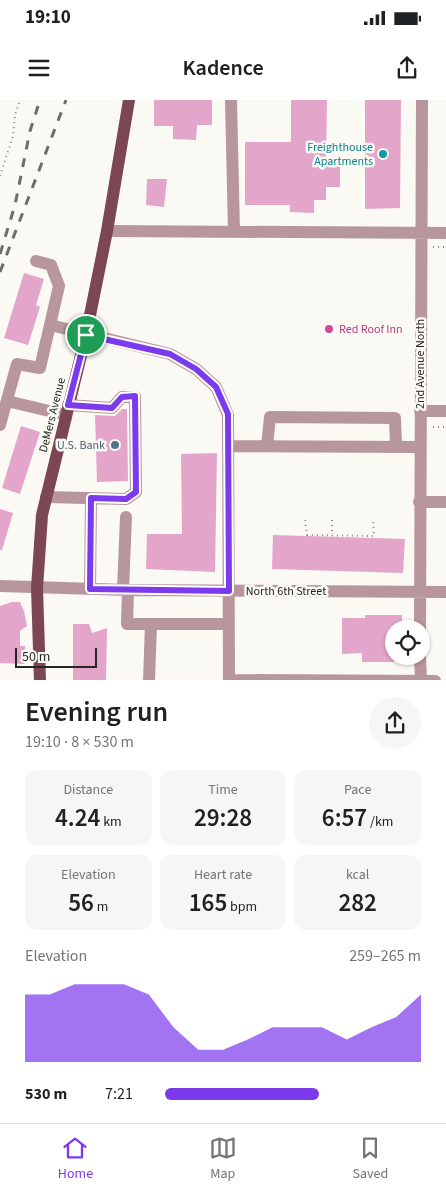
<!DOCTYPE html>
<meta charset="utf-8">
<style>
body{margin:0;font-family:"Source Sans 3",sans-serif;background:#f6f6f6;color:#202124;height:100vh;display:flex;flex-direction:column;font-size:19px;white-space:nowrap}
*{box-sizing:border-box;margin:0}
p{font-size:16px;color:#757577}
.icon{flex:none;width:28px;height:28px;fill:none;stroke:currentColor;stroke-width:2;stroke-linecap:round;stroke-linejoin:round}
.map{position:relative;height:580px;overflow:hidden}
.panel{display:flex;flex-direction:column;background:#fff;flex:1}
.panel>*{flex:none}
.buttons{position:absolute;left:385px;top:520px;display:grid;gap:10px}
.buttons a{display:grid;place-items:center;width:45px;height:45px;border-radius:50%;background:#fff;box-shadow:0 1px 4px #0004;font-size:25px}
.scale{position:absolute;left:15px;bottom:12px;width:82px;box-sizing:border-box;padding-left:5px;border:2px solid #252523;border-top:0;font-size:14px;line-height:18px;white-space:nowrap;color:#252523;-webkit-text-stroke:4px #fbf9f3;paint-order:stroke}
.pin{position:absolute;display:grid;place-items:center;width:42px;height:42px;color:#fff;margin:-21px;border:2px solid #fff;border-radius:50%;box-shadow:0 1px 5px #0007}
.round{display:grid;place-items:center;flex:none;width:52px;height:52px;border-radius:26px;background:#f6f6f6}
.headline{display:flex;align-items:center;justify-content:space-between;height:85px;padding:0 25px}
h1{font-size:28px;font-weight:600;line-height:38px}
.figures{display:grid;grid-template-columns:repeat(3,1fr);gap:8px;height:85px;padding:5px 25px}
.figures div{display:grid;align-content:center;border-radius:12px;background:#f6f6f6;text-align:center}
.figures b{font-size:25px;font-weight:600}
.figures small{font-size:14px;font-weight:400}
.figures p{font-size:14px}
.chart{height:140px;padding:10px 25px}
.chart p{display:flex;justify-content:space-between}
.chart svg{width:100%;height:90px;margin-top:5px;fill:#7c3aed;opacity:.7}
ul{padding:0 25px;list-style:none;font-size:16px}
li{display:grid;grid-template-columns:80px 60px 1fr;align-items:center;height:38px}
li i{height:12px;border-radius:6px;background:#7c3aed}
.status{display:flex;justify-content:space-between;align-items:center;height:35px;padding:0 25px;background:#fff;direction:ltr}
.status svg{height:14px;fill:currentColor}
header{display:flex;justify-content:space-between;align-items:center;height:65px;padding:0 25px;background:#fff;font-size:22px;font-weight:600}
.tab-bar{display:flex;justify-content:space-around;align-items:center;height:70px;border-top:1px solid #e0e0e0;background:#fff;font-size:14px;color:#757577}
.tab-bar a{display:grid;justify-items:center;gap:2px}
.tab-bar .selected{color:#7c3aed}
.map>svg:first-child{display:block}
</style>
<div class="status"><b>19:10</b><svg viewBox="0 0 49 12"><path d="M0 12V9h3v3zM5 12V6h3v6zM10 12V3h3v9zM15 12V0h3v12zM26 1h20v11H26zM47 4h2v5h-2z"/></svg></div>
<header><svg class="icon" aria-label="menu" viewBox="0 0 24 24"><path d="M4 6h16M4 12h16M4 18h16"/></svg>Kadence<svg class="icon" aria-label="share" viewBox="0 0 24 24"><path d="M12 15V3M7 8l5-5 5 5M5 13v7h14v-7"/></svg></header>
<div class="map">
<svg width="446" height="581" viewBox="0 0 446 581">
<rect width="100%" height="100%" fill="#fbf9f3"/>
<!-- building -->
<path fill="#e4a5cb" d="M154 0H212V25H197L196 40 173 39V26H154Z
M291 0H327L326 58H340V87H326V100H314V113L290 112V105H245V42H291Z
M365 0H401L400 108 365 109Z
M147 79H167L164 107 146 105Z
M24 173 44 179 36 205 40 207 28 245 4 238Z
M122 309H127L128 381 97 382 95 315 115 316Z
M21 326 40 332 20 394 2 388Z
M217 353 215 472 146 469 147 434H182L181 354Z
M0 409 13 413 2 450H0Z
M273 435 405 439 403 473 272 469Z
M12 502H20L24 511 27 526 20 531V546H25L24 564 0 563V506Z
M365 515H402V529H394V562H362V553L342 554V518H365Z
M73 524H89L92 533 107 528 106 581H73Z"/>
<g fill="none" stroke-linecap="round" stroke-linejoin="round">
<!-- path -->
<path stroke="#888783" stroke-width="2" stroke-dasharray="1 4" stroke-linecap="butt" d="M0 76 13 36 15 15 20 0
M433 147H446
M433 327H446
M305 420 307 435 374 436 373 420
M332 420V435"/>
<!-- minor -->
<path stroke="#b7969d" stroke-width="12" d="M231 0 234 132
M107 131 446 133
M50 225 170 254 196 269 216 287 228 315 229 581
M7 301 66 315
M420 311H446
M0 325 17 264 40 268 59 186 51 165 36 161
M228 346 420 347
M267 346 270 317 395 318 396 346
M46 397 126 399 136 392 135 297H122L112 308 68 305
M419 402H446
M0 486 128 490 446 492
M90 489 91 398
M123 490 126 417
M128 490 127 524H229
M420 529 422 0
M420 556 421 581
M229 580 435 581
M149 581 151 524"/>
<!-- major -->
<path stroke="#7c4652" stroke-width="12" d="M40 581 37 488 42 415 86 235 107 131 129 0"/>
<!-- rail -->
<path stroke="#6d6d69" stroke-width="3" stroke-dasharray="9 9" stroke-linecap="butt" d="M0 154 15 105 30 31 40 0
M0 172 66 0"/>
</g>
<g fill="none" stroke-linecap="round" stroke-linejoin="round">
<defs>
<path id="route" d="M86 235 170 254 196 269 216 287 228 314 229 491 90 489 91 398 126 399 136 392 135 296 122 297 112 308 68 305Z"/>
</defs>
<!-- route casing -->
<use href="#route" stroke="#fff" stroke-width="10"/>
<!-- route -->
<use href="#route" stroke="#7c3aed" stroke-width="6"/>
</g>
<!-- markers -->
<circle fill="#0f9aa8" stroke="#fbf9f3" stroke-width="2" cx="383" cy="54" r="5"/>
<circle fill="#d1479c" stroke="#fbf9f3" stroke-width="2" cx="329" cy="229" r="5"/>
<circle fill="#5c6f8a" stroke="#fbf9f3" stroke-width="2" cx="115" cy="345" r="5"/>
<g text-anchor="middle" stroke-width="5" stroke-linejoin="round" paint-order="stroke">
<!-- culture labels -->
<g font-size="12" fill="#0d838f" stroke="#fbf9f3" text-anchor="end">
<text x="373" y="51">Freighthouse<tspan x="373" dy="14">Apartments</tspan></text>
</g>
<!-- hotel labels -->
<g font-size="12" fill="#b23c85" stroke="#fbf9f3" text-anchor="start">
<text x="339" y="233">Red Roof Inn</text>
</g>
<!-- street labels -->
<g font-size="12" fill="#252523" stroke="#fbf9f3">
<text transform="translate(420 264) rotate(-90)" y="4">2nd Avenue North</text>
<text transform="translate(52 315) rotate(-76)" y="4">DeMers Avenue</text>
<text x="286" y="495">North 6th Street</text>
</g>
<!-- service labels -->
<g font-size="12" fill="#4e5e75" stroke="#fbf9f3" text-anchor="end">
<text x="105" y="349">U.S. Bank</text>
</g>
</g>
</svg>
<div class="buttons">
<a><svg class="icon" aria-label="locate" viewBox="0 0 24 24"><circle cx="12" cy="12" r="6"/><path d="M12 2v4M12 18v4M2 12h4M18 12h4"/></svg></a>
</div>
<div class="scale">50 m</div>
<div class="pin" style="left:86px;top:235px;background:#1e9e55"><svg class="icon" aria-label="arrive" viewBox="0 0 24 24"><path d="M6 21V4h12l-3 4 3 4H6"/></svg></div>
</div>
<section class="panel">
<div class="headline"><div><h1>Evening run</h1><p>19:10 · 8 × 530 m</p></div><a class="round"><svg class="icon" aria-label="share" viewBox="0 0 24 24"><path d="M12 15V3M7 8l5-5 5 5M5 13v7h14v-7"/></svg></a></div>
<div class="figures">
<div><p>Distance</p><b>4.24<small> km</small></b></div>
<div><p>Time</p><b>29:28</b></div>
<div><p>Pace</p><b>6:57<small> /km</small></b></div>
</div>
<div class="figures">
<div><p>Elevation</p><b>56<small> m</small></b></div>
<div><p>Heart rate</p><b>165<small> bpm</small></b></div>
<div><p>kcal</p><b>282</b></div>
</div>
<div class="chart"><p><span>Elevation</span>259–265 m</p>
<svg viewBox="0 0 160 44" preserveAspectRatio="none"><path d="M0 44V11L10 11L20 6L30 6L40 6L50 11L60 27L70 38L80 38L90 33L100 27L110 27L120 27L130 33L140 27L150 22L160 11V44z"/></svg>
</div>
<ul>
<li><b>530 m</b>7:21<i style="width:60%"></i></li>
</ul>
</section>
<nav class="tab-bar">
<a class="selected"><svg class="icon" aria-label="home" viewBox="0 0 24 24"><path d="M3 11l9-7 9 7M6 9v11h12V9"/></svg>Home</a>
<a><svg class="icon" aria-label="map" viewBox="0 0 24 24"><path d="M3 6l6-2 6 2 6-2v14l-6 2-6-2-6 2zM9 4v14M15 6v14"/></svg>Map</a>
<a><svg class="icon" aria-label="saved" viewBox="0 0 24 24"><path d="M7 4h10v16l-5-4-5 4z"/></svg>Saved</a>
</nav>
